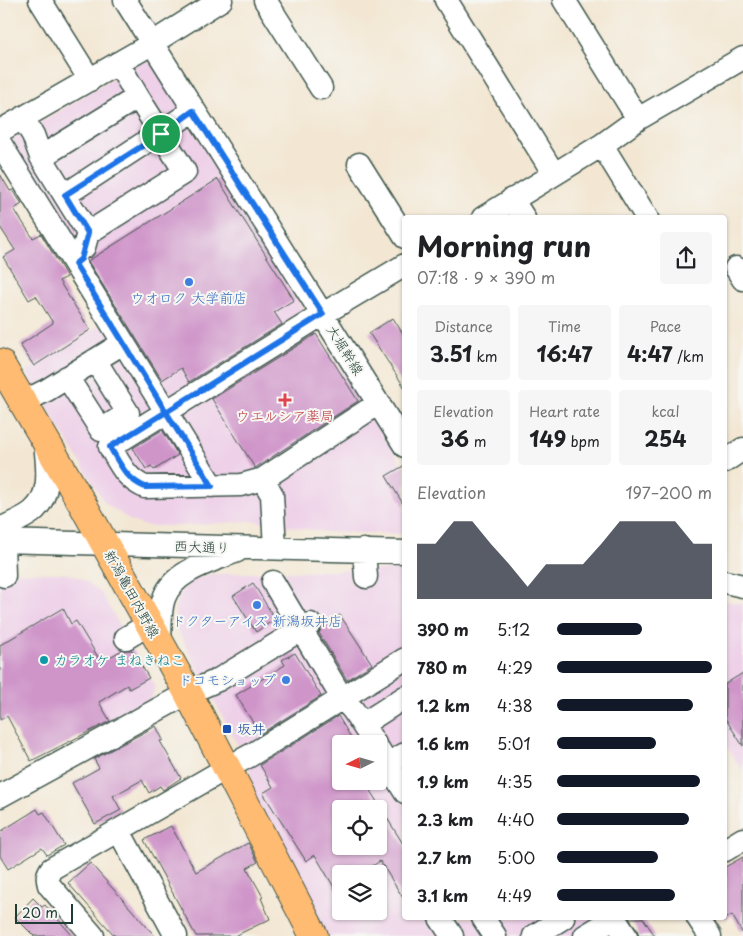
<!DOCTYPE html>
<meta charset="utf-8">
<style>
body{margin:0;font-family:"Playpen Sans","Klee One",sans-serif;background:#f6f6f6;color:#202124;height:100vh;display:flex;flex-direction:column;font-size:19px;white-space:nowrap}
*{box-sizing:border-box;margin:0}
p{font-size:16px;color:#757577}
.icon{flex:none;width:28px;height:28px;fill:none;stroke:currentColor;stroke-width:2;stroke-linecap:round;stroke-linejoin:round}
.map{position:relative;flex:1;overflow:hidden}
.sheet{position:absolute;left:402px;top:215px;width:325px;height:705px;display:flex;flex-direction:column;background:#fff;border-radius:5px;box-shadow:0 1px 4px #0004}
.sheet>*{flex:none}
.needle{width:32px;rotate:265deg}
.buttons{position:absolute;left:332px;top:735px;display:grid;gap:10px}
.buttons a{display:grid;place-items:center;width:55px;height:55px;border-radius:5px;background:#fff;box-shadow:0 1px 4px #0004;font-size:25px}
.scale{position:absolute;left:15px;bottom:12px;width:58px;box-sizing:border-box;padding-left:5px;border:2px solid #1f3d34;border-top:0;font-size:14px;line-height:18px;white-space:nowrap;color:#1f3d34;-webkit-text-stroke:4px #f6f6f2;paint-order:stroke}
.pin{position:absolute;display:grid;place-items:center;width:42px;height:42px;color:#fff;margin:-21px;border:2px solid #fff;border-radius:50%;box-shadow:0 1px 5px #0007}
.round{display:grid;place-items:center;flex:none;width:52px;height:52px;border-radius:5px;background:#f6f6f6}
.head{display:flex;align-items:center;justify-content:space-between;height:85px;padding:0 15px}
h1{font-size:28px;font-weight:700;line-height:38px}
.figures{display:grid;grid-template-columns:repeat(3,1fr);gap:8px;height:85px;padding:5px 15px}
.figures div{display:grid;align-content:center;border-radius:5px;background:#f6f6f6;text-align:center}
.figures b{font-size:21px;font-weight:700}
.figures small{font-size:14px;font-weight:400}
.figures p{font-size:14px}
.chart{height:140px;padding:10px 15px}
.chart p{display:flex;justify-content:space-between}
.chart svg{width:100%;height:90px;margin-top:5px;fill:#111827;opacity:.7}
ul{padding:0 15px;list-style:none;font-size:16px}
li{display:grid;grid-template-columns:80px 60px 1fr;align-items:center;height:38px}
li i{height:12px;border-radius:6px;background:#111827}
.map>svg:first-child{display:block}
</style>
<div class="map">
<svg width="743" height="936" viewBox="0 0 743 936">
<rect width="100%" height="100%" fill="#f6f6f2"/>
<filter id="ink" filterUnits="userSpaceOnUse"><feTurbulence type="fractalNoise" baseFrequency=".02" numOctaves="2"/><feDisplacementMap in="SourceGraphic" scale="10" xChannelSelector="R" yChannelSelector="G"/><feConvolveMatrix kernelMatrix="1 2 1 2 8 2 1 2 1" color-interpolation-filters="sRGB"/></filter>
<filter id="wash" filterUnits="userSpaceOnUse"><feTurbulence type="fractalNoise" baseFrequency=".0096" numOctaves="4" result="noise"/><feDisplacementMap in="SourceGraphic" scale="20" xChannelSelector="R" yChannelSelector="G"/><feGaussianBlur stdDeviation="1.12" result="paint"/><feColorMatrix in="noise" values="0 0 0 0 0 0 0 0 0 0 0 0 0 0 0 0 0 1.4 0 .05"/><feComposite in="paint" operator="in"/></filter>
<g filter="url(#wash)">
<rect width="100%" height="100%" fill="#f3e7d3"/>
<!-- built -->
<path fill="#eed0e8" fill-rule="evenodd" d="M149 57 317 332 405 470V534L327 532 251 521 179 526H145L131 521 105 503 26 372 113 317 5 144Z
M405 569V918H607L575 936H325L255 802 249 767 177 629 175 610 180 592 193 580 210 574ZM341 744H379V781H341ZM341 809H379V846H341ZM341 874H379V911H341Z
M0 572 62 573 76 576 89 583 101 593 153 683 155 687 150 703 98 734 68 683 0 722Z
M725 601 743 604V772L725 743Z"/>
<g id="blocks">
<!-- building -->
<path fill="#cf95c9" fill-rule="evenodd" d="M0 174 10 191 13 190 22 204 14 209 33 238 41 234 67 277 59 281 90 330 34 366 20 345 53 323 36 296 29 300 3 257 15 250 0 227Z
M218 179 294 300 274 312 282 324 189 382 181 368 162 380 88 261Z
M393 318 405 337V388L369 333Z
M316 334 358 401 255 468 212 399Z
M162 430 178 455 154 470 151 466 146 469 133 448Z
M405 465V507L386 476Z
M253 583 275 619 256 632 233 596Z
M63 608 71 624 76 621 101 662 122 650H132L149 678 129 689 127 685 99 702 110 721 31 761 7 716 0 720V645Z
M340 615 372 664 347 680 319 633 322 627Z
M295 653 321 696 260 734 236 695 285 665 282 660Z
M743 673V746L725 718V684Z
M338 716 355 744H341V781H364L405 847V901L380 861 360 874H341V899L315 855 306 861 263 793 273 787 260 765ZM341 809H379V846H341Z
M156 726 163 740 160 741 181 778 163 790 160 786 149 793 142 780 113 796 121 810 95 824 72 783 99 768 94 759Z
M37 809 40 814 44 812 64 845 47 855 42 848 8 869 0 856V832Z
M171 826 196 872 248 843 258 862 247 868 263 897 261 898 270 919 235 936H196L144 840Z
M743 857V934L732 915 725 919V867Z
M90 863 155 936H115L68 883Z
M33 898 42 907 45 905 73 936H34L15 917Z
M629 918H643L655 936H639L637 929Z"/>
</g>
</g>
<g filter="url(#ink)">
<use href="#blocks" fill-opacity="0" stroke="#3f564c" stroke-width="1"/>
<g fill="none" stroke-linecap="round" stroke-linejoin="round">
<defs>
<path id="minor" d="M40 0 90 80
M125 0 405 446
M265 0 321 88
M446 0 554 174
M564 0 638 119
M118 63 138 97
M23 119 33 135 41 157 88 233 84 247
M0 131 141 50 221 0
M0 143 212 486
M602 145 647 218
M41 157 138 97 185 172 88 233
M359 164 405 237
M65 195 193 111
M512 199 524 218
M483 218 602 145 638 119 743 58
M736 268 743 279
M67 377 101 430 128 413 95 360
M23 402 47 390 123 343
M725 461 743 449
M263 479 241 485 145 487C126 479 120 464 110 447L323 314 405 265
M0 529C10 524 23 519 32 512 53 495 47 466 45 442
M0 541 405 552
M3 541 4 576
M275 548 272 495 263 479 379 403
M364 550 366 577
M273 582 342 698 353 710 375 744
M725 582 743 586
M126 638 149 624
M160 644C161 629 159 612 164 598 174 570 213 561 237 551
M363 724 405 697
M379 750 405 792
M388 764 405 754
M0 796 188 693 218 680 310 624
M119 831 176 936
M725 850 743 839
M440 918 452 936
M483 918 495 936
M614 918 626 936
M698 918 710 936
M93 936 49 885C47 878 47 875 51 869L227 768 251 755 405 659
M534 936 563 918
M585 936 615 918"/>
<path id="major" d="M0 363 83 505 188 693 314 936"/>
</defs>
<!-- minor casing -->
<use href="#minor" stroke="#3f564c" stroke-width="25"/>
<!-- major casing -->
<use href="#major" stroke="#3f564c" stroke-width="30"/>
<!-- minor -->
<use href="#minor" stroke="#fff" stroke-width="22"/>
<!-- major -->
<use href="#major" stroke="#febb71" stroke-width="28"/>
</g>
</g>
<g fill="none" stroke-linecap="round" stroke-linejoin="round" filter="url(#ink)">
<defs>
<path id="route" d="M161 134 65 195 88 233 81 259 75 264 166 412 110 447C120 464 126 479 145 487L212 486 166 412 323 314 193 111 161 134"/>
</defs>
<!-- route casing -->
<use href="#route" stroke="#fff" stroke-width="10"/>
<!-- route -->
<use href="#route" stroke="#1a73e8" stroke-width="6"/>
</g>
<!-- markers -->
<g fill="#3f7fe0" stroke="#f6f6f2" stroke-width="2">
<circle cx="189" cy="282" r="5"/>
<circle cx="257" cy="605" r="5"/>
<circle cx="286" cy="680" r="5"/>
</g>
<path fill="#e0444e" stroke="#f6f6f2" stroke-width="2" d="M282.5 392.5h5v5h5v5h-5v5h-5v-5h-5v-5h5z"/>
<circle fill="#0f9aa8" stroke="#f6f6f2" stroke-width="2" cx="44" cy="660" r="5"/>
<rect fill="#1a4fb4" stroke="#f6f6f2" stroke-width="2" x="222" y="724" width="10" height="10" rx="2.5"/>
<g text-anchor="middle" stroke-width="4" stroke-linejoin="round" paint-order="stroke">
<!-- shop labels -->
<g font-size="14" fill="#366cbe" stroke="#f6f6f2">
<text x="189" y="303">ウオロク 大学前店</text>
<text x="257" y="626">ドクターアイズ 新潟坂井店</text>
<text x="276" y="685" text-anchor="end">ドコモショップ</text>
</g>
<!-- street labels -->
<g font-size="14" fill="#1f3d34" stroke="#f6f6f2">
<text transform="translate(345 350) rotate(58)" y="5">大堀幹線</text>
<text transform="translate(202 547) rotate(2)" y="5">西大通り</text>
<text transform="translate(132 594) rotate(61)" y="5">新潟亀田内野線</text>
</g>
<!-- health labels -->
<g font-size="14" fill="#be3a42" stroke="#f6f6f2">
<text x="285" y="421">ウエルシア薬局</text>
</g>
<!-- culture labels -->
<g font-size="14" fill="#0d838f" stroke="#f6f6f2" text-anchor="start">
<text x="54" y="665">カラオケ まねきねこ</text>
</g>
<!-- transit labels -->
<g font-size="14" fill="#164399" stroke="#f6f6f2" text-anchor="start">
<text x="237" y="734">坂井</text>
</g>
</g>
</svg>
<div class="buttons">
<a><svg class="needle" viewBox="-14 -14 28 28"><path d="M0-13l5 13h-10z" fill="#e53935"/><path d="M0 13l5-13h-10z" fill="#757577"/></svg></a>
<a><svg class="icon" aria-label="locate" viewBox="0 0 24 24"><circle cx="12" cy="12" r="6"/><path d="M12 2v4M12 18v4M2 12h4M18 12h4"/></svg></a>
<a><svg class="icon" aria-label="layers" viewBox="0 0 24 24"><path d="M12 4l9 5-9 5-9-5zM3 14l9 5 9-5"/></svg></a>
</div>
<div class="scale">20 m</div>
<div class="pin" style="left:161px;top:134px;background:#1e9e55"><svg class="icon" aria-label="arrive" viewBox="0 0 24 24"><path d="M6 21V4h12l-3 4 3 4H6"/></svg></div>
<section class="sheet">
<div class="head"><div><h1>Morning run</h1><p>07:18 · 9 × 390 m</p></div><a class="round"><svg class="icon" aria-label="share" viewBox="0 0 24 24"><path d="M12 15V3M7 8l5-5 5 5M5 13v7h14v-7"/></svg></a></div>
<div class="figures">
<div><p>Distance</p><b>3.51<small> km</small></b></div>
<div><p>Time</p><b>16:47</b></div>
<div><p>Pace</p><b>4:47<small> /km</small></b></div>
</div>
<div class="figures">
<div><p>Elevation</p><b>36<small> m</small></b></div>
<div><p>Heart rate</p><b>149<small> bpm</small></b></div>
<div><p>kcal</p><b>254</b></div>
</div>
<div class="chart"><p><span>Elevation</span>197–200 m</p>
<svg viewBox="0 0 160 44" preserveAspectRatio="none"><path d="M0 44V17L10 17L20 6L30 6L40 17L50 27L60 38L70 27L80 27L90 27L100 17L110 6L120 6L130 6L140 6L150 17L160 17V44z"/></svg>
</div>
<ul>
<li><b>390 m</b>5:12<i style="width:55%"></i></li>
<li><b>780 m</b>4:29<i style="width:100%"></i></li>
<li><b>1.2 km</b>4:38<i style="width:88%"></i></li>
<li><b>1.6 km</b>5:01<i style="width:64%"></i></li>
<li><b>1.9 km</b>4:35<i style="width:92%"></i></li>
<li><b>2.3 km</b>4:40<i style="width:85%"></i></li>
<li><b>2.7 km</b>5:00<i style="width:65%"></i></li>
<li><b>3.1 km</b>4:49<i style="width:76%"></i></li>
</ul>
</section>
</div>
